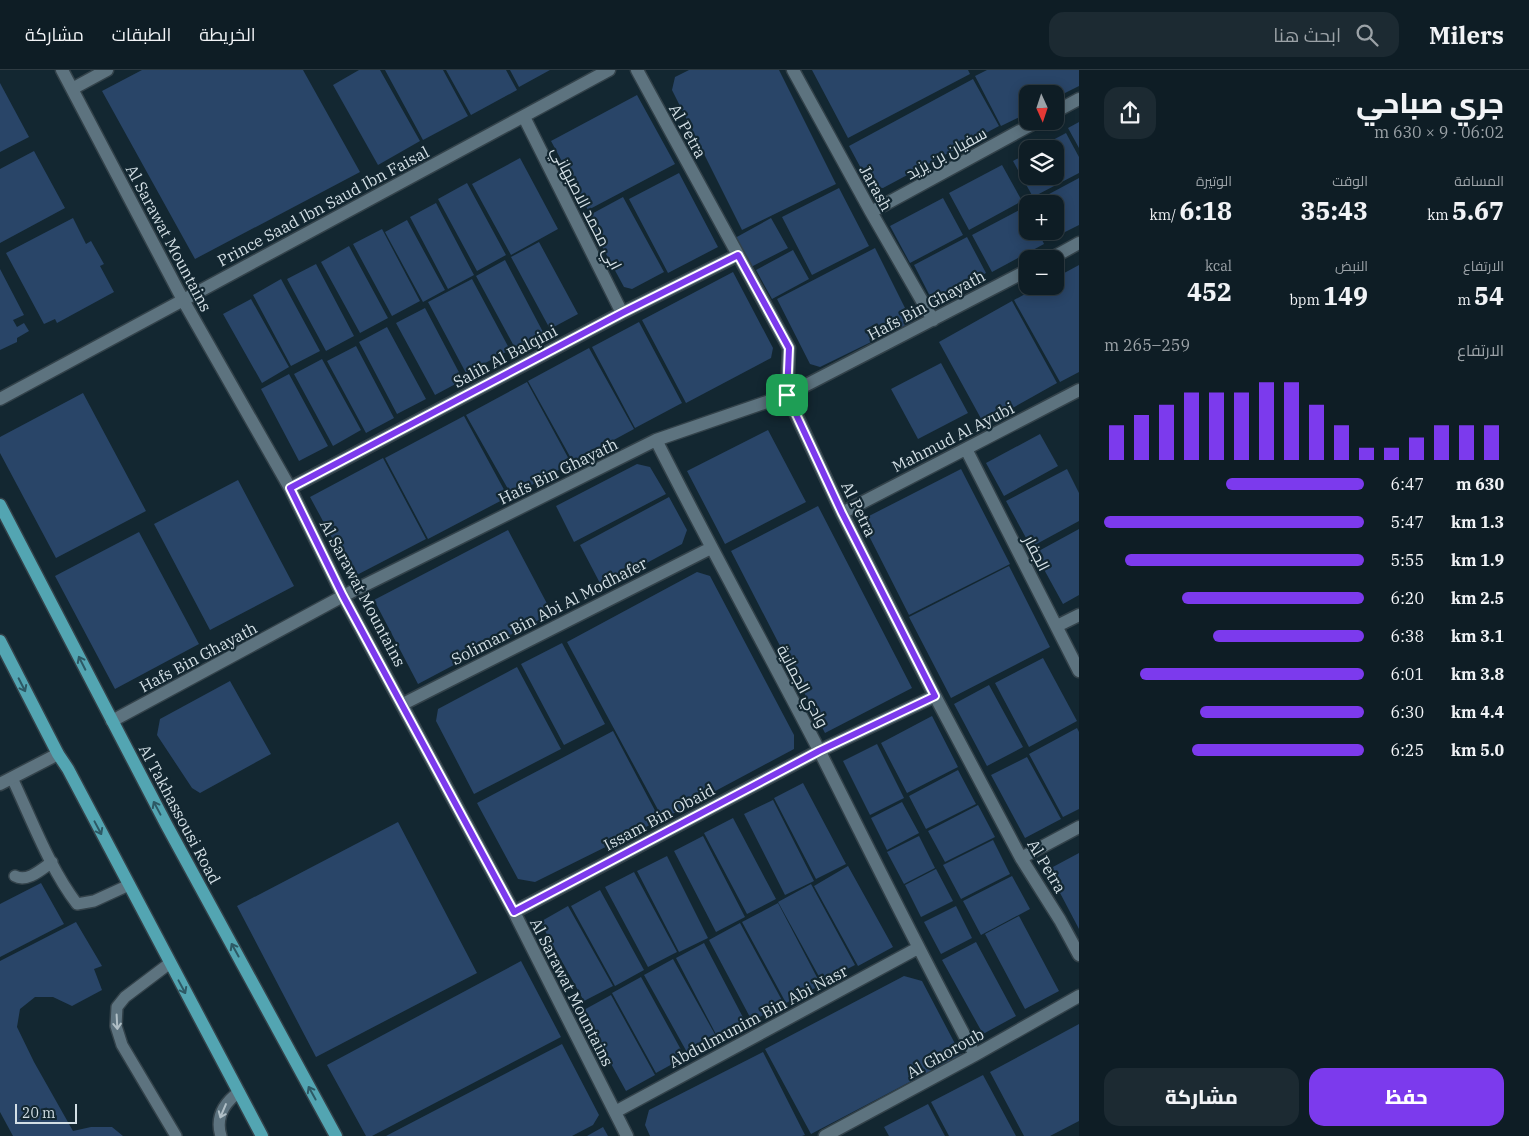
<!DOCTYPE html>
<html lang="ar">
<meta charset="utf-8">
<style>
body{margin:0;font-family:"IBM Plex Serif",Cairo,serif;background:#1c2a32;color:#f1f3f6;direction:rtl;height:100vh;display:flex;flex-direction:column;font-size:19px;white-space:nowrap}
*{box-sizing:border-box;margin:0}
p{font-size:16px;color:#9ba2a7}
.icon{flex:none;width:28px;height:28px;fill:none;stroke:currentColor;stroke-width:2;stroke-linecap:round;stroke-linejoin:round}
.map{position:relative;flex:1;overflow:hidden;direction:ltr}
.details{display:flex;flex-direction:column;background:#0e1d25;width:450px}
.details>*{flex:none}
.needle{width:32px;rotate:177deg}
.controls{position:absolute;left:1019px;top:15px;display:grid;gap:10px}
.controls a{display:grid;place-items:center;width:45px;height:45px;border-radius:10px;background:#0e1d25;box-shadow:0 2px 12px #0003,0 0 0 1px #2e3b42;font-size:25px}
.scale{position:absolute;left:15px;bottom:12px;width:62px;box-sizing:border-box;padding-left:5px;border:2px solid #d3dfe5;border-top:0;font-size:14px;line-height:18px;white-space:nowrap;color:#d3dfe5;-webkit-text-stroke:4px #132731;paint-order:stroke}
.pin{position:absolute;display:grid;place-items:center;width:42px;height:42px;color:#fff;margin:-21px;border-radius:10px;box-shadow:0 2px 8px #0006}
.round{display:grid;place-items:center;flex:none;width:52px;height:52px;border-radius:15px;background:#1c2a32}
.summary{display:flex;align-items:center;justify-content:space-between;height:85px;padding:0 25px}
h1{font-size:28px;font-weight:800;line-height:38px}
.figures{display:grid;grid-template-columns:repeat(3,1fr);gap:8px;height:85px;padding:5px 25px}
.figures div{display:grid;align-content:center}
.figures b{font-size:25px;font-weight:800}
.figures small{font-size:14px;font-weight:400}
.figures p{font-size:14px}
.chart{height:140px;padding:10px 25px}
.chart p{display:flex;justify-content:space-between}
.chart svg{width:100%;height:90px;margin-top:5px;stroke:#7c3aed;stroke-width:6}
.primary-button{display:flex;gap:10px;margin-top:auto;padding:10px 25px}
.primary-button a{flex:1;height:58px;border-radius:15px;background:#7c3aed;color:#fff;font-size:20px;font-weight:800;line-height:58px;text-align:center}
.primary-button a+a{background:#1c2a32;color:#f1f3f6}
ul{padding:0 25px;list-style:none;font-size:16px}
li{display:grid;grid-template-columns:80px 60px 1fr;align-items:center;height:38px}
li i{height:12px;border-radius:6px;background:#7c3aed}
header{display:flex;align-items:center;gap:30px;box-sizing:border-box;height:70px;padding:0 25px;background:#0e1d25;border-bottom:1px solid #2e3b42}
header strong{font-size:24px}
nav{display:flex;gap:28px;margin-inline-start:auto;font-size:18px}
.search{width:350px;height:45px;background:#1c2a32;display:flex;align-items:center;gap:12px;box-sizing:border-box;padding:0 18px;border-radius:15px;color:#9ba2a7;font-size:19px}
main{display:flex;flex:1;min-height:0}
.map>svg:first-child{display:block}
</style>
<header>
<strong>Milers</strong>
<div class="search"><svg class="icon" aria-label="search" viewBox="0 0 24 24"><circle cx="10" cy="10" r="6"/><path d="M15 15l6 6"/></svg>ابحث هنا</div>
<nav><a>الخريطة</a><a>الطبقات</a><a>مشاركة</a></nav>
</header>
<main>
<section class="details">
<div class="summary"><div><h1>جري صباحي</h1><p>06:02 · 9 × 630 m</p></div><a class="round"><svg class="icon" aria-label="share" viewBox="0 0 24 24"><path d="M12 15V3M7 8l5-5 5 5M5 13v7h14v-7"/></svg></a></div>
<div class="figures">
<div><p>المسافة</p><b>5.67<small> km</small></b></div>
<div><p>الوقت</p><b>35:43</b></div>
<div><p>الوتيرة</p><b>6:18<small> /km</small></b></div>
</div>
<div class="figures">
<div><p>الارتفاع</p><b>54<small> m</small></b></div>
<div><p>النبض</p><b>149<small> bpm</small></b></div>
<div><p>kcal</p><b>452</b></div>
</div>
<div class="chart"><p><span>الارتفاع</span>259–265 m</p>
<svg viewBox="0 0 160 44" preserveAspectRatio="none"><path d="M5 44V27M15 44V22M25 44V17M35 44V11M45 44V11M55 44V11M65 44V6M75 44V6M85 44V17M95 44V27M105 44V38M115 44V38M125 44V33M135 44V27M145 44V27M155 44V27"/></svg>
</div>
<ul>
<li><b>630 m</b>6:47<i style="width:53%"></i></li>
<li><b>1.3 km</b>5:47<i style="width:100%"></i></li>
<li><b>1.9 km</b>5:55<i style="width:92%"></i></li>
<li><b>2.5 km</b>6:20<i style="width:70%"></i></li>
<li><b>3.1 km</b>6:38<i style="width:58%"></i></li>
<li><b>3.8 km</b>6:01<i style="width:86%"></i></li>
<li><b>4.4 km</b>6:30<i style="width:63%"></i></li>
<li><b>5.0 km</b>6:25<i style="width:66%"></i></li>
</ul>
<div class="primary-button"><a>حفظ</a><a>مشاركة</a></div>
</section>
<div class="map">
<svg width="1079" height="1066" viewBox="0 0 1079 1066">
<rect width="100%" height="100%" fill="#132731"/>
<!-- building -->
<path fill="#294568" d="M142 0H303L360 102 195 189 102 21Z
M359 0H380L420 71 378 95 333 15Z
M385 0H443L468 46 423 70Z
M446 0H506L517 20 471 45Z
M510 0H550L519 17Z
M689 0H779L836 114 742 160 672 20 675 7Z
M812 0H968L970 4 848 68Z
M987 0H1079V16L1055 28V24H1028V43L1001 56 975 6Z
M973 9 999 56 883 118 871 117 849 76Z
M0 13 29 67 0 82Z
M637 25 675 94 588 140 551 71Z
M1079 52V78L1068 58Z
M1066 63 1079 87V103L1033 127 1013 91 1028 83V106H1055V79H1036Z
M34 81 65 138 0 173V99Z
M520 88 558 159 511 185 472 114Z
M1002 95 1022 131 969 160 949 123Z
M679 103 718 177 668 203 629 129Z
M1079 108V155L1055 167 1052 161H1055V134H1037L1036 131Z
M467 113 506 185 477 201 438 129Z
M839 118 869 176 812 205 782 147Z
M623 127 664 202 632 219 624 217 586 147Z
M943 128 963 165 910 193 890 156Z
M436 133 474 205 448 219 410 147Z
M1025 137 1028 142V161H1038L1044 174 992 202 972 165Z
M73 148 86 174 91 171 104 194 100 196 114 222 57 253 55 249 44 254 6 183Z
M771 148 788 178 751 197 735 168Z
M407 150 445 220 423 232 385 162Z
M382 159 420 231 392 246 353 174Z
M967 167 986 203 933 232 914 195Z
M539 172 578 244 550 259 511 187Z
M349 176 388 248 360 263 321 192Z
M875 178 912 252 820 297 810 294 777 229Z
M793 180 809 209 772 229 756 200Z
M505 190 543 262 515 278 476 206Z
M316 194 354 266 326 281 287 209Z
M1079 195V302L1060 312 1014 230 1040 216H1055V208Z
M0 199 24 245 13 250 17 257 24 253 29 261 17 268V272L0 280Z
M733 202 773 278 771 288 686 333 642 250Z
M281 209 320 281 291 296 253 225Z
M472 209 510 280 466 303 428 232Z
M251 229 289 297 262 313 223 244Z
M1012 231 1057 313 984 354 939 272Z
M425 238 463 310 435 325 396 253Z
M639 252 682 333 635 358 592 277Z
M387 257 426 329 397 344 359 272Z
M356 276 394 348 366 363 327 291Z
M589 278 634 359 573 392 528 311Z
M322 289 361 360 333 376 294 304Z
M941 293 968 343 918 369 891 319Z
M289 304 328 376 299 391 261 319Z
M527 312 571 393 512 426 466 345Z
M83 323 146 441 56 488 0 383V367Z
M464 346 508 427 428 469 385 388Z
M768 360 806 432 725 474 687 401Z
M1040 364 1058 396 1004 426 986 393Z
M383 388 426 469 353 507 310 427Z
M637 394 650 397 666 424 574 472 556 436Z
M961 399 1010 494 909 545 865 458 867 447Z
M1067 399 1079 423V451L1031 477 1006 431Z
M238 410 294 516 210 560 154 454Z
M669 427 687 460 682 474 602 517 580 475Z
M818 436 912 618 825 663 731 481Z
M1079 459V525L1063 534 1035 483Z
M508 460 552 543 418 614 374 530Z
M139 462 199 574 115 619 55 506Z
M1009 496 1050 577 951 628 909 547Z
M697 502 710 506 794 665V679L663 749 567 572Z
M562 573 605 654 564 675 521 594Z
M1043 588 1077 651 1029 677 995 613Z
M517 597 561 679 474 724 436 651 438 639Z
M230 611 271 684 200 723 192 718 157 665 160 649Z
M989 615 1023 677 987 696 954 634Z
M932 646 958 697 907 723 881 673Z
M1077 658 1079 662V739L1063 747 1029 684Z
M613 661 660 750 535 812 518 809 477 733Z
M877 674 904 728 870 745 843 691Z
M1027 687 1061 749 1025 768 991 705Z
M958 700 976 734 926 759 909 726Z
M803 713 846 794 816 809 774 728Z
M773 730 814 811 785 825 744 744Z
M902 732 919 763 887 780 871 748Z
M978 735 995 767 945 792 928 761Z
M733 748 776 829 747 844 704 763Z
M398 752 477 903 316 987 237 836Z
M703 766 745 847 716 862 674 781Z
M919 766 935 798 904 814 887 782Z
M993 770 1010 804 961 829 943 795Z
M1079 783V859L1049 802 1051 798Z
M667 786 708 868 679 882 637 801Z
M848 796 893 877 858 896 814 816Z
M936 799 953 831 921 847 905 815Z
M634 802 677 882 648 897 605 817Z
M1012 806 1030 839 981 865 963 831Z
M41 813 64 854 0 887V834Z
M811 814 855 895 822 912 778 832Z
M600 820 644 900 615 916 571 836Z
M778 833 821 915 786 933 742 852Z
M568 836 613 916 584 931 540 852Z
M956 836 972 868 941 884 924 852Z
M1019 846 1059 921 1025 939 985 864Z
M76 852 102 896 94 899 102 920 72 936 53 927H35L20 939 17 957 34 992 73 1061 91 1057H112L123 1066H13L0 1042V891Z
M740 853 784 934 752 951 709 870Z
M976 872 1016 946 983 964 942 890Z
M704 873 747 955 719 970 676 888Z
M673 889 717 968 688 984 644 905Z
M521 891 561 967 372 1066H366L327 995Z
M904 906 922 911 961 985 811 1064 765 979Z
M641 907 685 987 656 1003 612 923Z
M611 925 655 1005 626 1021 582 941Z
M1079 954V1051L1050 1066H1024L990 1002Z
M562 974 599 1045 593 1055 572 1066H386Z
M763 982 805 1065 802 1066H650L645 1055 649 1040Z
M983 1005 1016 1066H949L931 1032Z
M928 1034 945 1066H889L884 1057Z
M603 1057 608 1066H587Z"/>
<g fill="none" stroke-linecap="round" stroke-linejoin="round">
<defs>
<path id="lane" d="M12 708C32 750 49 797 77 834L94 831 129 815
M15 806C27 813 42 799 52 792
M170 893 125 927 117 937 116 956 122 975 176 1066
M221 1066C215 1047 224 1033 239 1022"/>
<path id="street" d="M62 0 183 230 290 418 343 526 514 842 627 1066
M637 0 789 278 787 325 842 443 935 626 1021 788 1060 850 1079 885
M793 0 871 142 933 250
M72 19 107 0
M1055 42 1079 29
M524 47 622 243
M871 142 1038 51
M1050 189 1079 173
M0 329 609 0
M656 370C709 475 766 578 820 682 871 783 921 885 975 985
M966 379 1079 601
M290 418 622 243 738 185
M842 443 1079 320
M1057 556 1079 545
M403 634 711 478
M112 651 343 526 656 370 787 325 1028 200
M0 714 58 684
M1021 788 1079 757
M514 842 819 681 935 626
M615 1042 918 878
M825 1066 975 985 1079 926"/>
<path id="primary" d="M0 435 166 754 336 1066
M0 571 58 684 68 699 262 1066"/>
</defs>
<!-- lane casing -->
<use href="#lane" stroke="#33424a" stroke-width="14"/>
<!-- street casing -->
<use href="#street" stroke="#33424a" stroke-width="15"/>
<!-- primary casing -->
<use href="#primary" stroke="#33424a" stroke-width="15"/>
<!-- lane -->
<use href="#lane" stroke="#5d737f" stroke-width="11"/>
<!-- street -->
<use href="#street" stroke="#5d737f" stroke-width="12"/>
<!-- primary -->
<use href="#primary" stroke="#53a5b2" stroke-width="12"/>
</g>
<!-- one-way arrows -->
<defs><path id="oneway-shaft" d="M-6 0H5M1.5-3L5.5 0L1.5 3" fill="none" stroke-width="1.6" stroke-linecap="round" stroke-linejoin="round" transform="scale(1.25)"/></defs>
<g stroke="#2d5965">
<use href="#oneway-shaft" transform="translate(82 593) rotate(-117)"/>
<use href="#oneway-shaft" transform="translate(22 615) rotate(63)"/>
<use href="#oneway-shaft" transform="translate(157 738) rotate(-118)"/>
<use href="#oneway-shaft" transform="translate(98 758) rotate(62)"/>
<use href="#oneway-shaft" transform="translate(235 880) rotate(-119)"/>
<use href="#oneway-shaft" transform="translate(182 917) rotate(62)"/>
<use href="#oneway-shaft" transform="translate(312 1023) rotate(-119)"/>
</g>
<g stroke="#b0bfc6">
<use href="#oneway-shaft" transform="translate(117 952) rotate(87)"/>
<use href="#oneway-shaft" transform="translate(223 1041) rotate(113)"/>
</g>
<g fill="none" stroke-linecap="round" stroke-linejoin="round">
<defs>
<path id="route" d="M738 185 789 278 787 325 842 443 935 626 819 681 514 842 343 526 290 418 622 243Z"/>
</defs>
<!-- route casing -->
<use href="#route" stroke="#fff" stroke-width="10"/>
<!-- route -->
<use href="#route" stroke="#7c3aed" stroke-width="6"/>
</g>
<g text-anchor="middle" stroke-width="4.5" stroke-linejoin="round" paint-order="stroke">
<!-- street labels -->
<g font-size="16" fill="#d3dfe5" stroke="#132731">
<text transform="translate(688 61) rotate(61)" y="6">Al Petra</text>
<text transform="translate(946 83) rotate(-29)" y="6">سفيان بن يزيد</text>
<text transform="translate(876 118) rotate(61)" y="6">Jarash</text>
<text transform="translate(323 136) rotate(-28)" y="6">Prince Saad Ibn Saud Ibn Faisal</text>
<text transform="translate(587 138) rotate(63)" y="6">ابي محمد الاصبهاني</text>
<text transform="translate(169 168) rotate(62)" y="6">Al Sarawat Mountains</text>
<text transform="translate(926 235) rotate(-28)" y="6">Hafs Bin Ghayath</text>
<text transform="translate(505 286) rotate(-28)" y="6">Salih Al Balqini</text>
<text transform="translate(953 367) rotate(-27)" y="6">Mahmud Al Ayubi</text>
<text transform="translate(558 401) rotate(-26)" y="6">Hafs Bin Ghayath</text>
<text transform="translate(859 439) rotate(64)" y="6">Al Petra</text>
<text transform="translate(1037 483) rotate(63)" y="6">الجفار</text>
<text transform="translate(363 523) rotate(62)" y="6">Al Sarawat Mountains</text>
<text transform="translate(549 541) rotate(-27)" y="6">Soliman Bin Abi Al Modhafer</text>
<text transform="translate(198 587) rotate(-28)" y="6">Hafs Bin Ghayath</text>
<text transform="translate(803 616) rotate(62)" y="6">وادي الجمانية</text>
<text transform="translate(180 744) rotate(62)" y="6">Al Takhassousi Road</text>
<text transform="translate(659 747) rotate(-28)" y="6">Issam Bin Obaid</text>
<text transform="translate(1047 796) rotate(59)" y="6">Al Petra</text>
<text transform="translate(572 922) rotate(63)" y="6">Al Sarawat Mountains</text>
<text transform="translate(758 946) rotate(-28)" y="6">Abdulmunim Bin Abi Nasr</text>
<text transform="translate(945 983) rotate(-29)" y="6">Al Ghoroub</text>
</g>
</g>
</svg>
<div class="controls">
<a><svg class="needle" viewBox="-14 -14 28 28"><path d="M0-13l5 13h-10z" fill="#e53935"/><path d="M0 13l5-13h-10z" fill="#9ba2a7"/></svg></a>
<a><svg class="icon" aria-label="layers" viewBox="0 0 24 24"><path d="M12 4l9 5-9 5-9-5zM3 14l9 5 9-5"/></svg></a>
<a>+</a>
<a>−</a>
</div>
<div class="scale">20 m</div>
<div class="pin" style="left:787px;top:325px;background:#1e9e55"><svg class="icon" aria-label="arrive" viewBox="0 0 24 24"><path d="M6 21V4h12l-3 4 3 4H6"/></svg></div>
</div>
</main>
